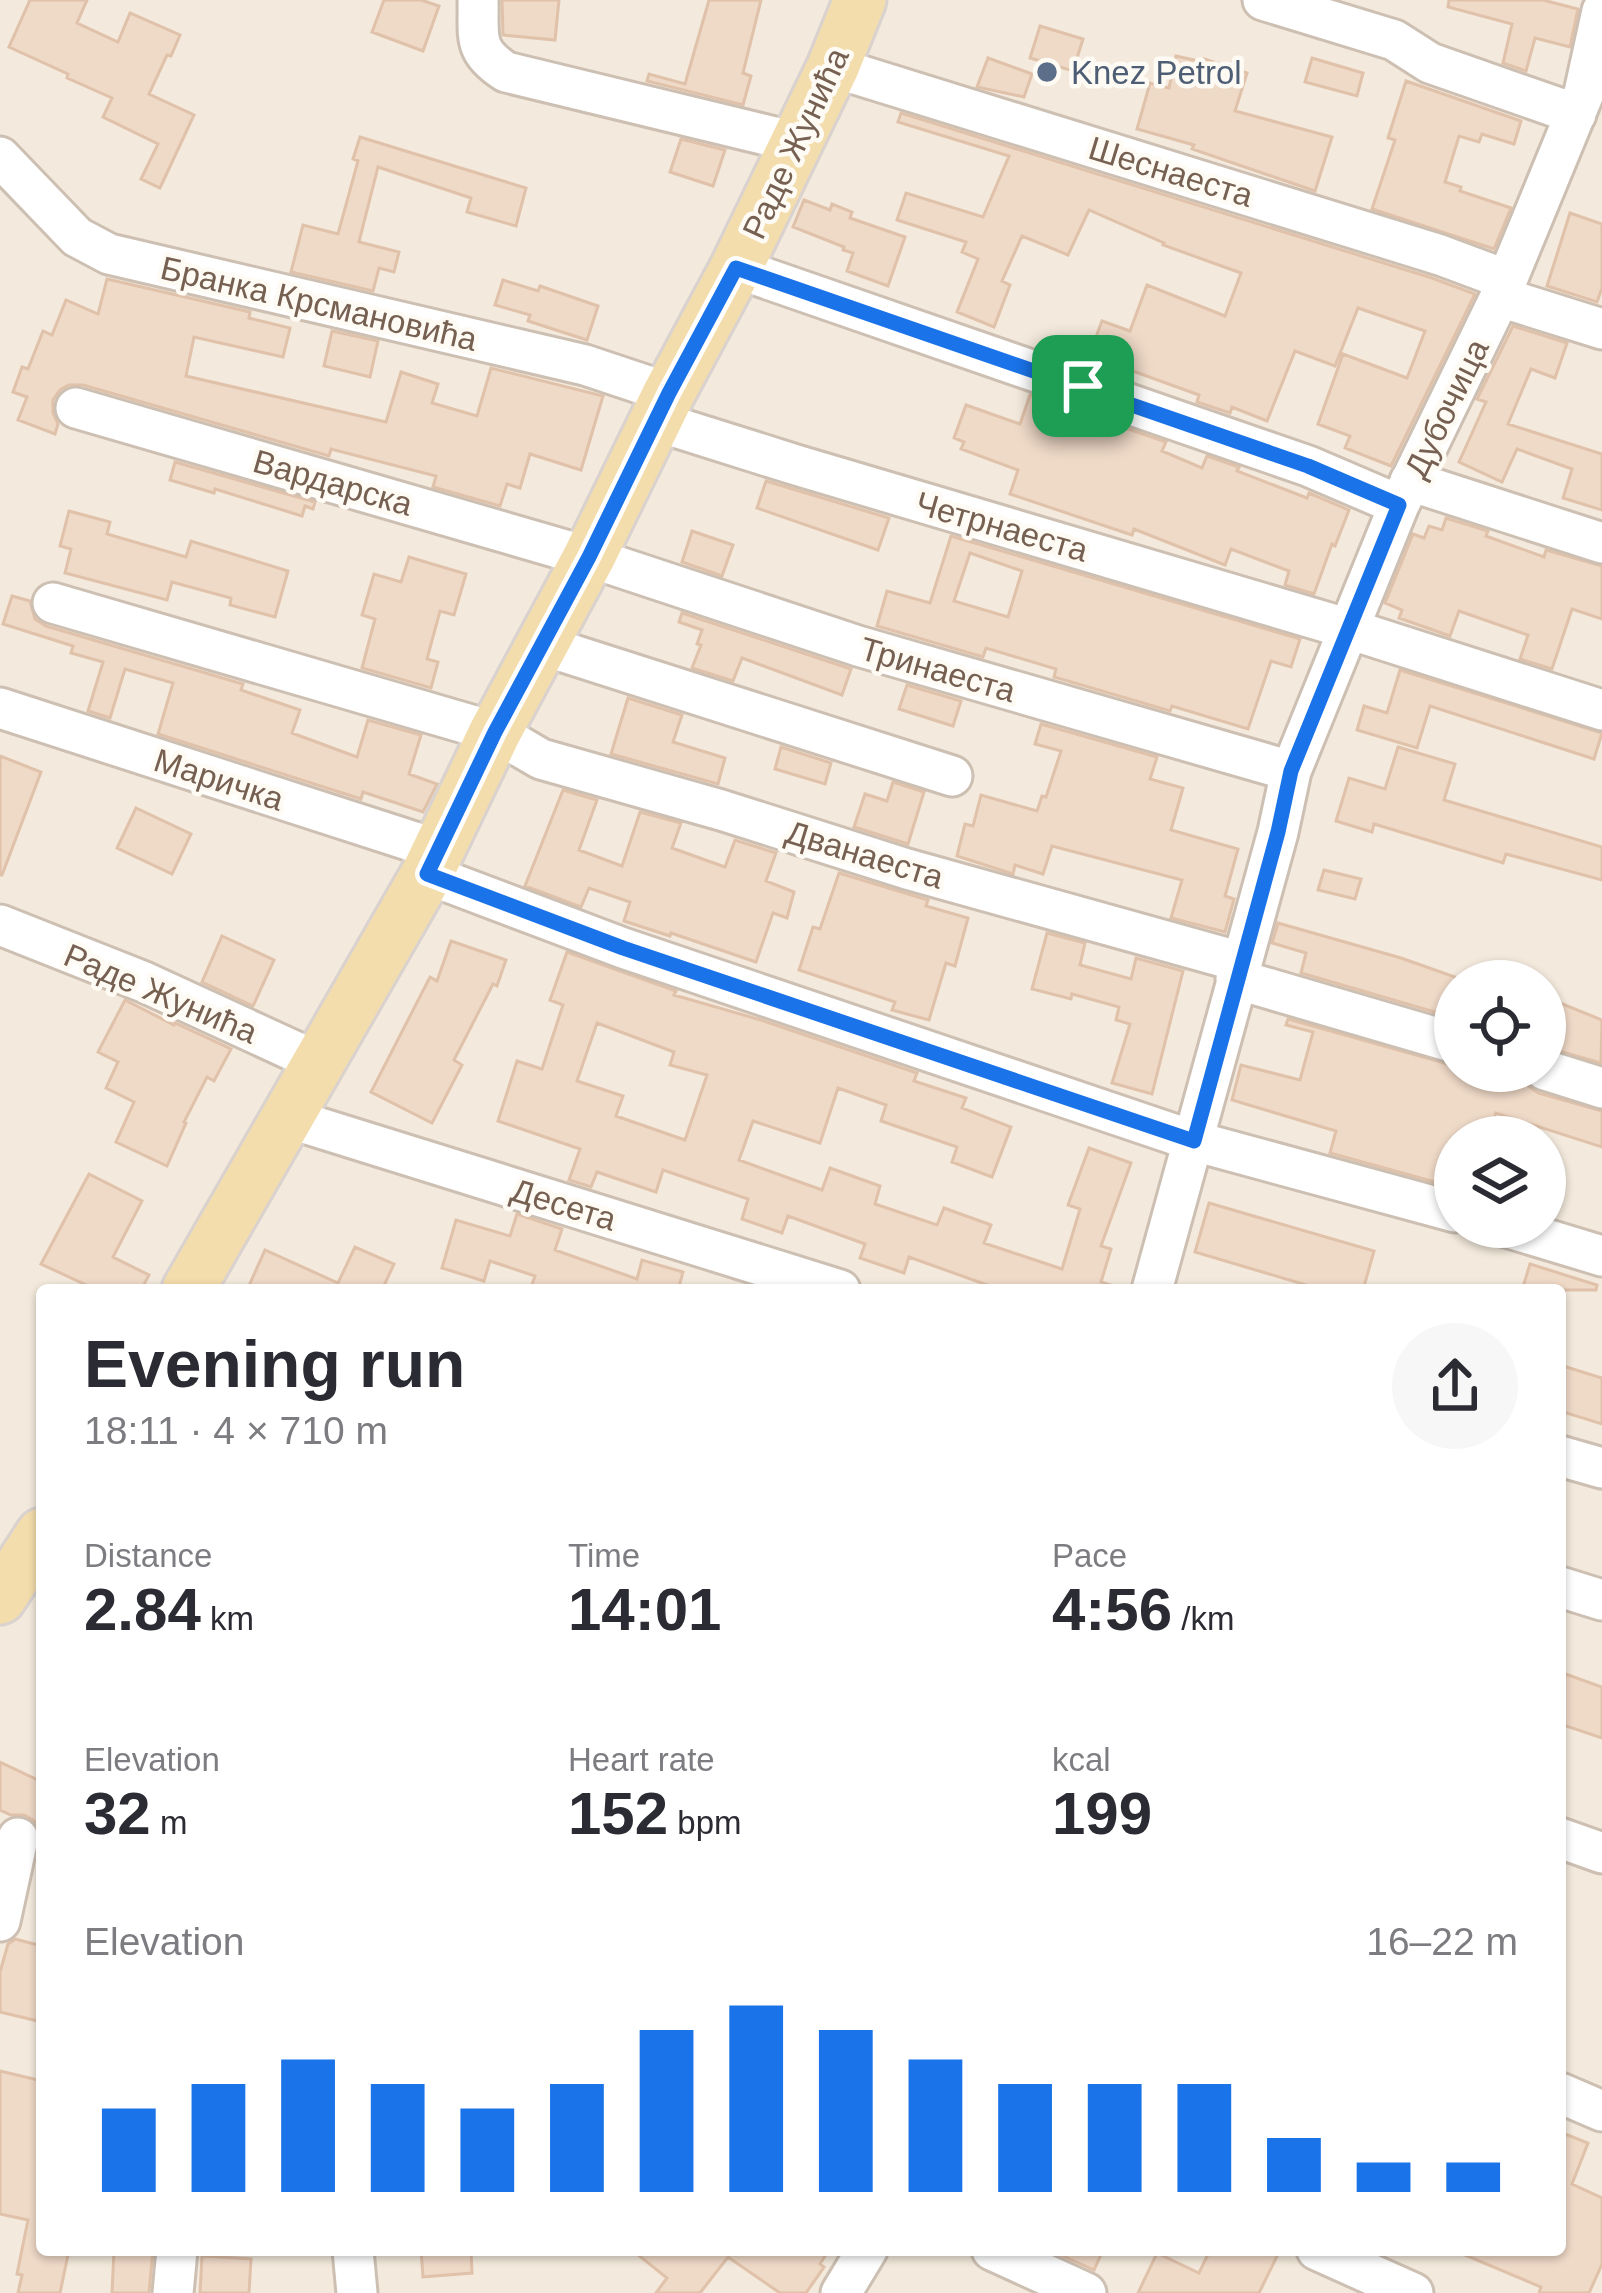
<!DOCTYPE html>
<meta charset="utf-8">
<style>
body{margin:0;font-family:Arial,sans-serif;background:#f7f7f7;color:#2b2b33;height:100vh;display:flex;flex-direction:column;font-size:45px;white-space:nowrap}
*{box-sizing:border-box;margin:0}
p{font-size:39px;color:#7c7c81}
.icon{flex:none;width:66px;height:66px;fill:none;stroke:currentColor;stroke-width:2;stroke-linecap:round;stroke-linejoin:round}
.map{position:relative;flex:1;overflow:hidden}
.side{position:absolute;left:36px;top:1284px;width:1530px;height:972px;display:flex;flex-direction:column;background:#fff;border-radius:12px;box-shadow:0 3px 9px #0004}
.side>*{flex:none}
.fabs{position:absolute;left:1434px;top:960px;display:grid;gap:24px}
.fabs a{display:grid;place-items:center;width:132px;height:132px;border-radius:50%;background:#fff;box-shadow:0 3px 9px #0004;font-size:60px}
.pin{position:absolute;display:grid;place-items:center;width:102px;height:102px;color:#fff;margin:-51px;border-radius:24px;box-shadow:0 6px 18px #0006}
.round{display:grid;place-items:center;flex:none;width:126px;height:126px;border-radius:63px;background:#f7f7f7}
.overview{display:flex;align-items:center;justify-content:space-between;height:204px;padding:0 48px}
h1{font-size:66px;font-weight:700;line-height:90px}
.stats{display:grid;grid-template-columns:repeat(3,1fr);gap:18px;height:204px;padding:12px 48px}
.stats div{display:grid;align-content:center}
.stats b{font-size:60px;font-weight:700}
.stats small{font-size:33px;font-weight:400}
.stats p{font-size:33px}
.chart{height:336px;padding:24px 48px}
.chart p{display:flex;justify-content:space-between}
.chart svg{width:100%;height:216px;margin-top:12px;stroke:#1a73e8;stroke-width:6}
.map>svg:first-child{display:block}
</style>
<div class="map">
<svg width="1602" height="2293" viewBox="0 0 1602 2293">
<rect width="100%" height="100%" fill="#fbf7ed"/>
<!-- residential -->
<path fill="#f3e9dc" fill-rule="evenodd" d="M0 0H1602V2293H0ZM1455 981H1545V1071H1455ZM1455 1137H1545V1227H1455ZM42 1290H1560V2250H42Z"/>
<!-- building -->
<path fill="#efd9c7" stroke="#e0c1a9" stroke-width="3" fill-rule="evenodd" d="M30 0H87L77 23 118 42 130 13 180 35 171 56 167 55 149 94 194 115 160 188 141 179 158 144 103 117 112 98 67 78 68 74 9 47Z
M384 0H421L439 6 423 51 372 32Z
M502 0H559L555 40 503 35Z
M709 0H761L743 73 751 76 743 105 647 81 649 74 685 84Z
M1449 0H1543L1578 9 1570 47 1535 38 1526 71 1503 63 1512 24 1448 7Z
M1040 26 1083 39 1073 71 1030 58Z
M1176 56 1203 62 1204 59 1247 73 1235 111 1332 137 1315 191 1192 149 1194 145 1137 129 1150 83 1169 88Z
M988 58 1032 74 1024 97 977 87Z
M1312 58 1363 73 1357 96 1305 82Z
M1406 81 1521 121 1514 144 1482 134 1479 142 1459 136 1445 182 1461 187 1460 191 1511 208 1494 249 1372 209 1395 140 1388 138Z
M901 113 1432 278 1475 294 1391 466 1345 448 1350 436 1318 424 1343 354 1407 378 1425 331 1358 308 1335 366 1295 351 1267 421 1232 407 1230 413 1197 402 1199 395 1119 366 1123 355 1093 345 1102 321 1130 331 1147 285 1225 316 1241 273 1163 245 1164 243 1089 210 1068 255 1022 236 1002 281 1010 285 994 327 957 312 978 259 962 252 966 242 897 220 906 193 983 217 1009 156 898 122Z
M360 137 526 188 516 226 467 212 471 198 378 167 359 242 399 252 394 272 379 268 373 291 291 272 303 225 338 234 358 161 353 159Z
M681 139 725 150 713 186 670 172Z
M804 200 830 210 832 204 852 212 850 218 905 237 888 286 847 271 853 253 843 250 844 247 793 227Z
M1570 213 1602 224V288L1597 302 1547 286Z
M107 279 250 312 249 318 290 328 283 357 194 337 186 376 386 422 401 372 438 384 432 403 477 416 491 368 603 396 581 470 530 454 520 488 507 484 500 506 433 487 436 476 331 449 329 456 83 385H69L60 390 53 400V413L58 424 55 434 18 420 27 397 13 392 22 367 28 369 43 331 52 335 66 300 98 314Z
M503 280 538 291 540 286 598 306 587 340 528 321 530 315 495 305Z
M1513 326 1567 343 1555 378 1531 369 1508 424 1602 454V510L1563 498 1572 469 1517 449 1502 482 1459 462 1486 402 1477 399Z
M332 331 378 341 370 377 324 366Z
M1030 395 1166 442 1162 451 1202 468 1207 456 1239 467 1237 471 1307 498 1309 493 1349 510 1335 546 1332 544 1314 594 1285 585 1289 571 1231 549 1225 565 1134 529 1132 535 1010 494 1018 470 961 449 964 442 954 438 966 405 1020 424Z
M175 462 315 502 313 509 305 506 302 516 215 489 214 493 170 480Z
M766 481 889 518 878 550 757 508Z
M69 511 110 522 107 534 186 557 191 541 288 571 275 617 230 605 231 598 172 582 167 600 65 573 71 549 60 546Z
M1446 518 1488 531 1486 536 1544 557 1546 550 1602 566V619L1572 609 1552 669 1520 659 1528 635 1459 611 1450 636 1399 618 1402 610 1385 603 1413 534 1424 538 1429 526 1442 530Z
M692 531 733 545 722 576 682 562Z
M951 536 1300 639 1291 667 1271 661 1248 729 1172 706 1170 711 1054 677 1056 669 986 648 983 657 877 626 887 591 930 603ZM970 553 1022 571 1008 617 954 601Z
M409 557 466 574 454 615 440 611 427 659 438 662 431 688 362 668 375 619 362 615 374 574 401 582Z
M12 596 30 601 35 619 46 626 243 684 241 690 300 710 292 733 357 757 368 720 421 735 409 774 437 784 423 812 363 792 361 799 158 734 173 683 125 669 110 718 88 711 103 662 71 653 73 646 3 624Z
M682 613 851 669 842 695 742 658 733 681 692 668 701 645 697 644 702 630 679 622Z
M1400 670 1602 733 1594 759 1430 706 1417 748 1357 730 1364 706 1387 713Z
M907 685 961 701 953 726 899 709Z
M628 698 682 715 673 742 725 758 718 784 611 754Z
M1041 724 1157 757 1150 779 1183 788 1171 830 1238 849 1225 896 1234 899 1225 932 1171 918 1182 880 1052 846 1043 874 1015 865 1013 874 957 856 965 824 973 826 981 795 1037 811 1042 796 1046 797 1061 751 1035 744Z
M781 747 831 763 825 784 775 769Z
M1398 747 1455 764 1444 800 1602 847V880L1506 854 1503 863 1374 824 1372 832 1336 821 1349 778 1385 789Z
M0 756 41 772 2 875H0Z
M893 782 924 792 908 844 854 827 865 794 887 801Z
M563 790 597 800 579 850 622 866 640 812 681 823 672 848 725 867 735 840 776 853 766 881 794 892 787 918 773 913 756 962 671 933 670 936 624 921 630 902 589 888 581 907 525 886Z
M136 808 191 834 172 874 117 848Z
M1324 870 1361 879 1355 899 1318 890Z
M839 873 928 900 926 906 968 918 955 966 946 963 929 1020 892 1010 895 1002 799 970 813 927 820 929Z
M1278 923 1401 958 1455 977V1018L1301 973 1306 953 1272 943Z
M1047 933 1085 943 1080 965 1131 979 1136 958 1183 971 1152 1094 1112 1083 1130 1024 1116 1020 1119 1007 1072 994 1071 999 1032 989Z
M222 936 274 960 253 1006 202 982Z
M451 941 506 960 497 986 493 984 454 1060 462 1065 432 1123 371 1092 430 977 437 981Z
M567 952 676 991 674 995 761 1020 917 1073 914 1081 966 1098 962 1108 1011 1127 992 1177 952 1162 957 1147 881 1121 886 1105 838 1088 820 1143 753 1121 739 1160 822 1190 830 1168 880 1186 875 1204 937 1225 944 1208 991 1225 984 1243 1062 1269 1080 1209 1068 1205 1089 1148 1131 1163 1101 1246 1111 1249 1101 1282 1114 1286 1113 1290H989L990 1286 909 1257 904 1273 860 1258 865 1244 788 1216 782 1233 742 1219 748 1199 663 1170 656 1192 597 1172 591 1187 569 1180 580 1149 498 1121 517 1061 542 1069 563 1005 550 1000ZM597 1023 674 1052 670 1065 707 1075 685 1140 616 1116 623 1096 577 1081Z
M1545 997 1602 1020 1601 1063 1545 1047Z
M125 1000 174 1025 175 1023 231 1049 214 1081 207 1077 184 1122 186 1123 167 1166 116 1142 134 1102 106 1088 118 1062 98 1052Z
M1288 1019 1455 1066V1071H1510L1522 1075 1527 1085 1538 1093 1602 1111V1147L1496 1113 1487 1137H1455L1453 1187 1330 1153 1336 1131 1232 1100 1241 1065 1300 1080 1313 1032 1286 1025Z
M89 1174 142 1201 113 1257 149 1275 141 1290H97L41 1264Z
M1209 1203 1374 1251 1363 1290H1323L1195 1252Z
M517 1214 562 1229 555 1250 637 1279 642 1260 683 1272 678 1290H530L535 1276 490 1261 484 1281 442 1268 456 1220 510 1236Z
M355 1247 394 1264 382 1290H247L265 1250 338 1283Z
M1530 1264 1597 1285 1596 1290H1522Z
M1560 1365 1602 1378V1424L1560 1411Z
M1560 1672 1602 1687V1738L1560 1724Z
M0 1762 42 1782V1830L33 1820 24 1815H11L0 1810Z
M15 1939 42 1946V2022L0 2012V1972L8 1944Z
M0 2071 42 2081V2250H69L60 2293H18L22 2275 17 2274 28 2220 0 2214Z
M1560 2132 1588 2143 1572 2184 1602 2198V2264L1589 2293H1539L1541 2287 1453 2250H1560Z
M114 2250H153L149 2293H112Z
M421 2250H471L472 2273 423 2277Z
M632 2250H829L820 2264 824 2267 806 2293H780L728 2257 700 2293H656L667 2278Z
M1050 2250H1103L1094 2270Z
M1210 2250H1280L1259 2293H1138L1157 2253 1199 2273Z
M202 2256 251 2259 249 2293H200Z"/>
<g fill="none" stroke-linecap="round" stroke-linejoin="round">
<defs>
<path id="minor" d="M478 0C479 37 472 50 506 72L795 142
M1263 0 1394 40 1430 63 1576 114
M833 67 1440 255 1507 280
M0 157 77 237 109 254 585 365 669 393
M736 268 1308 466 1399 505
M1500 297 1602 329
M76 408 589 557 858 646 1291 771
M656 421 796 465 1349 629 1602 710
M1410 481 1602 543
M53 603 495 732 541 759 721 810 907 869 1241 962
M542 645 952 776
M0 708 439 850
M427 874 623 948 1194 1141 1455 1212
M0 925 144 982 320 1063
M1236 979 1455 1043
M1545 1070 1602 1088
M288 1118 840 1290
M1506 1227 1602 1256
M1152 1290 1278 832 1291 771 1399 505 1500 297 1584 93 1602 11
M1560 1456 1602 1468
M1560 1587 1602 1600
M1560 1838 1602 1853
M0 1921 18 1838
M1560 2093 1602 2111
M353 2250 357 2293
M992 2250 1086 2293
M1317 2250 1413 2293
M173 2293 177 2250
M841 2293 867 2250"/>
<path id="major" d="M188 1290 427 874 495 732 589 557 669 393 736 268 833 67 860 0
M0 1598 42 1534"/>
</defs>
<!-- minor casing -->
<use href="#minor" stroke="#cdc0b3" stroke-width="45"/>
<!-- major casing -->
<use href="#major" stroke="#d9d2ce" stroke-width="57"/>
<!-- minor -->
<use href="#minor" stroke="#fff" stroke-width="39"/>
<!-- major -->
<use href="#major" stroke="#f4ddac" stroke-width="51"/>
</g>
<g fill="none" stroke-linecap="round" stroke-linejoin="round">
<defs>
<path id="route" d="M736 268 1308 466 1399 505 1291 771 1278 832 1194 1141 623 948 427 874 495 732 589 557 669 393Z"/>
</defs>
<!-- route casing -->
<use href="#route" stroke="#fff" stroke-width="24"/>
<!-- route -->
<use href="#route" stroke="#1a73e8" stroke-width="15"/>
</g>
<!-- markers -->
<circle fill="#5c6f8a" stroke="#fefaf4" stroke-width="4.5" cx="1047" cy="72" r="12"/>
<g text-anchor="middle" stroke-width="9" stroke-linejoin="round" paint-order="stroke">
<!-- service labels -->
<g font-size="33" fill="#4e5e75" stroke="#fefaf4" text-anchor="start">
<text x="1071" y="84">Knez Petrol</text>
</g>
<!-- street labels -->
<g font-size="33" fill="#766051" stroke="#fefaf4">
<text transform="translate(795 143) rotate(-65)" y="12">Раде Жунића</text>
<text transform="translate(1171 171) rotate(17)" y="12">Шеснаеста</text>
<text transform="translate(319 303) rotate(13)" y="12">Бранка Крсмановића</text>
<text transform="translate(1446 408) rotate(-64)" y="12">Дубочица</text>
<text transform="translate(333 482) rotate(16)" y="12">Вардарска</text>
<text transform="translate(1002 526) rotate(16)" y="12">Четрнаеста</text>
<text transform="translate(938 669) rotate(16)" y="12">Тринаеста</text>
<text transform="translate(219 779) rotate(18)" y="12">Маричка</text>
<text transform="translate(865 854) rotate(17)" y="12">Дванаеста</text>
<text transform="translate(161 993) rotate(23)" y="12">Раде Жунића</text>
<text transform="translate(564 1204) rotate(17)" y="12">Десета</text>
</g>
</g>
</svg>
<div class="fabs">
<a><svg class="icon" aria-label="locate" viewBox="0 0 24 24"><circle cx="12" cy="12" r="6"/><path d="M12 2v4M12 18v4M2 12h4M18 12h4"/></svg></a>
<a><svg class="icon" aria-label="layers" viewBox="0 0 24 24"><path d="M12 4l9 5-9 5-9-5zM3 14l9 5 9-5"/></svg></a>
</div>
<div class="pin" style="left:1083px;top:386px;background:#1e9e55"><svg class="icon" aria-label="arrive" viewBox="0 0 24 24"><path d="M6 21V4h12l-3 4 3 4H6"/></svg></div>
<section class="side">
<div class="overview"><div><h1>Evening run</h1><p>18:11 · 4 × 710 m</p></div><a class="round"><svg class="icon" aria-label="share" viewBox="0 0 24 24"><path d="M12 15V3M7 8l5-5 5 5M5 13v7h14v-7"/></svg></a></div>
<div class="stats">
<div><p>Distance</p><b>2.84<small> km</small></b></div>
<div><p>Time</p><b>14:01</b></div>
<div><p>Pace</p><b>4:56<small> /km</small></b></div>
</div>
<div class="stats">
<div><p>Elevation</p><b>32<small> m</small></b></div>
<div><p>Heart rate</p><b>152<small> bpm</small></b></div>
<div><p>kcal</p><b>199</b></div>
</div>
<div class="chart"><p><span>Elevation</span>16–22 m</p>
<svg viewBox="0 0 160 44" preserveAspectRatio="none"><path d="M5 44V27M15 44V22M25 44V17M35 44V22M45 44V27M55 44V22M65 44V11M75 44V6M85 44V11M95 44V17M105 44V22M115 44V22M125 44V22M135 44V33M145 44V38M155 44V38"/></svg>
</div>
</section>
</div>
